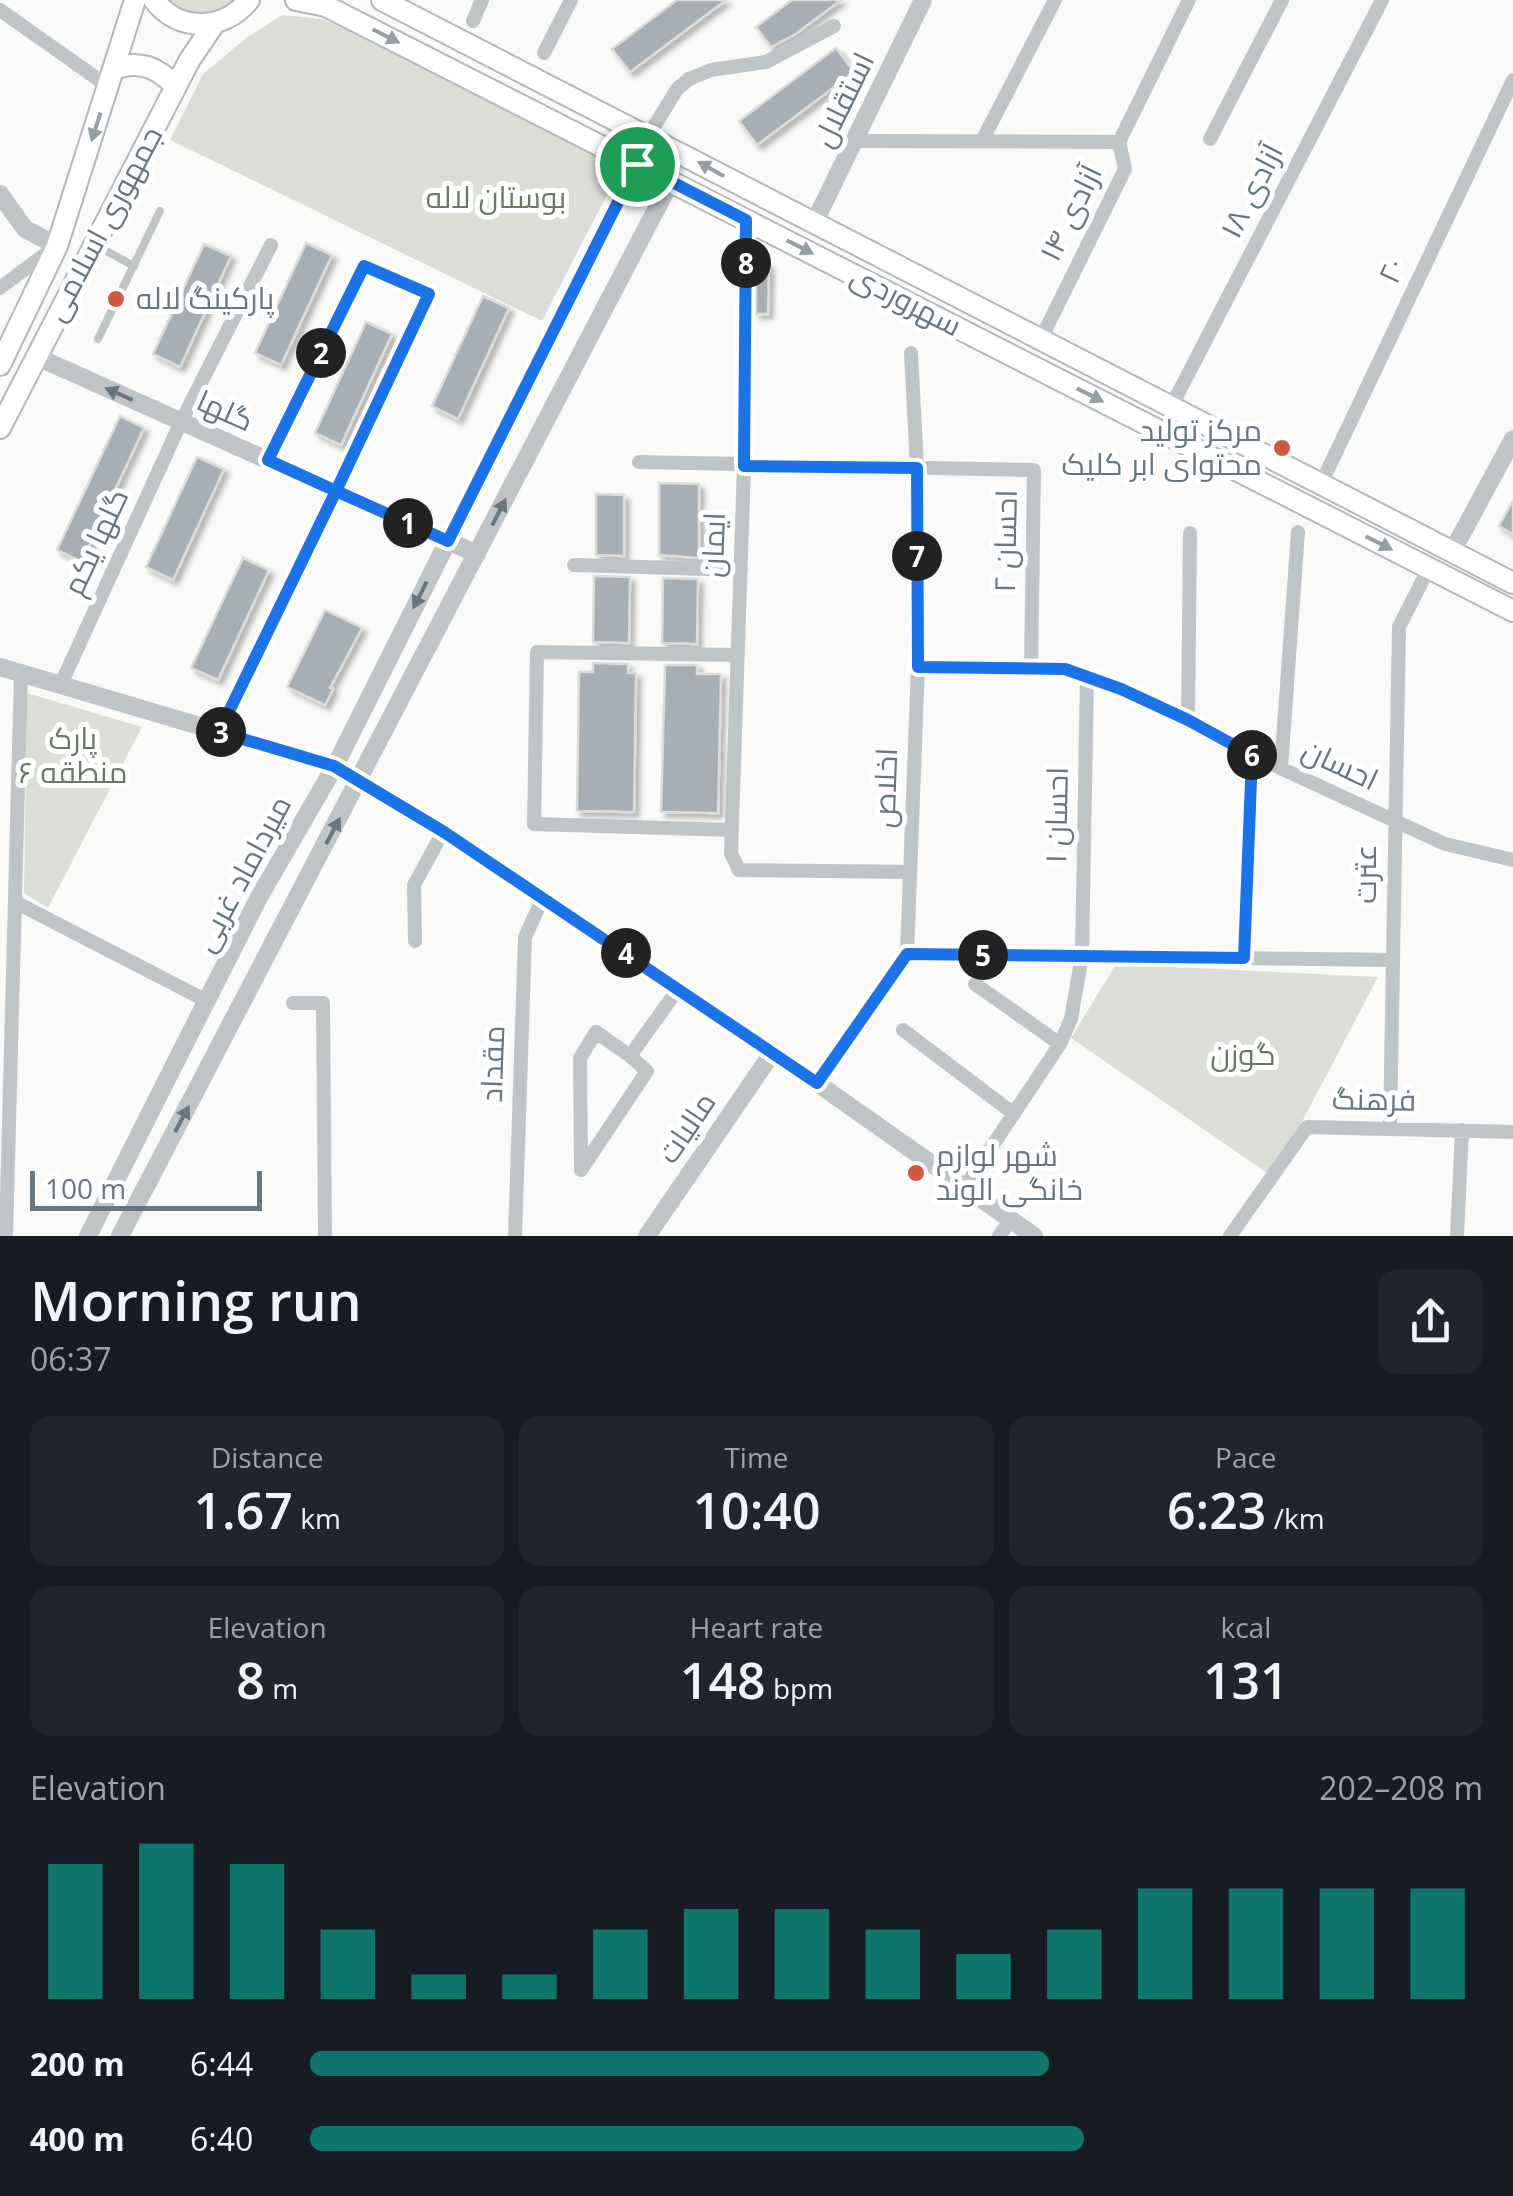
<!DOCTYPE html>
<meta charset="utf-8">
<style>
body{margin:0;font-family:"Open Sans",Cairo,sans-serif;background:#20242c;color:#f1f3f6;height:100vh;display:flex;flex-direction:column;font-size:38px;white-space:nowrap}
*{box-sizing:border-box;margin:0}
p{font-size:32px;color:#9ea1a6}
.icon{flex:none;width:55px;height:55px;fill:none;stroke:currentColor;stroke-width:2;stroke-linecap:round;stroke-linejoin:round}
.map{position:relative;height:1236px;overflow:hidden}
.side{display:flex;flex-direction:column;background:#171b24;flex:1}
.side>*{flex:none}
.scale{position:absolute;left:30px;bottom:25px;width:232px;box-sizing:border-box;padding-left:10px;border:5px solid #67777f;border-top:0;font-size:28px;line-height:35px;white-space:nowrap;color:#67777f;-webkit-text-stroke:8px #fff;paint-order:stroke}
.pin{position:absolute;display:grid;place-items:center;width:85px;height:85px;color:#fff;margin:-42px;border:5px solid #fff;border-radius:50%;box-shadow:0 2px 10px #0007}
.km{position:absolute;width:50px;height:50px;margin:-25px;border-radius:50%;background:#222;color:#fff;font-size:28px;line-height:50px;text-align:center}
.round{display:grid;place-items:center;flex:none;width:105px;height:105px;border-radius:20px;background:#20242c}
.summary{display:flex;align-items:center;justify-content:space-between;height:170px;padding:0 30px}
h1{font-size:55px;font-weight:600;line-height:75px}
.stats{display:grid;grid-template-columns:repeat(3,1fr);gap:15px;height:170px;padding:10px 30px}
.stats div{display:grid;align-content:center;border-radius:20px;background:#20242c;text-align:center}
.stats b{font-size:50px;font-weight:600}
.stats small{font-size:28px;font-weight:400}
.stats p{font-size:28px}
.chart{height:280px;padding:20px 30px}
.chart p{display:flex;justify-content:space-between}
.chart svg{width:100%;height:180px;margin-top:10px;stroke:#0f766e;stroke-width:6}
ul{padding:0 30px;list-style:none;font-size:32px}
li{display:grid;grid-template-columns:160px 120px 1fr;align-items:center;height:75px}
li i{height:25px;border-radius:12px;background:#0f766e}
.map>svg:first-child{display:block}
</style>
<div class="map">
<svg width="1513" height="1236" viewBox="0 0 1513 1236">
<defs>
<filter id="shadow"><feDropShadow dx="4.5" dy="4.5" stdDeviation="2.5" flood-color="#0004"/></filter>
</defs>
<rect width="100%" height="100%" fill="#f9f9f8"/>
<!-- green -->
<path fill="#daded7" d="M154 0H249L214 24Z
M282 15 323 19 626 158 542 321 170 140 203 74 246 38Z
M27 693 142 727 48 908 24 893Z
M1116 964 1378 977 1273 1177 1071 1038Z"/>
<!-- building -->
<path fill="#a7afb4" stroke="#dbdbda" stroke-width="2.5" filter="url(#shadow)" d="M677 0H726L630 72 612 49Z
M792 0H841L794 35 771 47 756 27Z
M836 48 854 72 757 145 739 121Z
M306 243 332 255 281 365 255 353Z
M204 244 231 256 180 367 153 354Z
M756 258 769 265 768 314H756Z
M483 296 509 308 458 419 432 406Z
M366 322 392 334 341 445 315 433Z
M120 416 144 428 107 507 115 511 109 526 100 522 82 562 57 550Z
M197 457 224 469 173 580 146 567Z
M659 483 699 484V558L659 555Z
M596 494 624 495V556L596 555Z
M1513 500V534L1499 526Z
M243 558 269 570 218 680 191 668Z
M594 576 630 577 629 643 593 642Z
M663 578 698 579 697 644 662 643Z
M325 610 362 628 330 688 333 689 325 705 287 687Z
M593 663 628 664V673H636L634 812 577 811 579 672H593Z
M665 665H697V674H721L718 813 661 812Z"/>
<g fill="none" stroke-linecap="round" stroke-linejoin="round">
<defs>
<path id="secondary" d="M154 0C179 33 224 31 249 0
M296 0 326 6 1513 611
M382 0C759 194 1136 388 1513 583
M114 69C140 59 157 68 176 86
M0 365 57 246 135 0
M0 428 189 61 214 24"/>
</defs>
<!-- secondary casing -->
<use href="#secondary" stroke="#b2b8bc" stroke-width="24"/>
<!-- service -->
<path stroke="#bfc4c7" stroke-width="8" d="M97 246 134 266
M98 339 160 211"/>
<!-- minor -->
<path stroke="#bfc4c7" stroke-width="14" d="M0 10 109 87
M473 21 482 0
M544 53 571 0
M649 135 677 89 689 79 711 70 766 62 834 26
M1210 139 1282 0
M854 141 1119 142
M982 141 1055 0
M746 220 744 466 731 853 739 870 910 872
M0 288 52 249
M1040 341 1125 169 1119 142 1189 0
M1171 407 1382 0
M639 462 1034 470 1031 670
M1321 484 1513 80
M574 565 741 570
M918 667 1065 669 1121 689 1188 720 1252 755 1445 844 1513 860
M61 684 181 422 271 245
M1188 720 1190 533
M219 731 429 294 363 267 268 460
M1281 768 1298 532
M732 830 534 824 537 652 738 655
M15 902 207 1001
M415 941 414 885 443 832
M907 954 1392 960
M1244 958 1252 755
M975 984 1060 1044
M293 1003H323L325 1236
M903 1030 1014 1114
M630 1056 596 1032 580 1058 581 1170 647 1071 630 1056 678 989
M817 1083 907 954 918 667 917 467 911 353
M1390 1128 1399 627 1429 568
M965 1187 1060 1044 1071 1019 1082 956 1087 676
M6 1236 21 673
M515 1236 525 937 543 898
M999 1236 1011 1220
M1230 1236 1307 1127 1513 1132
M1457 1236 1462 1130"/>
<!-- tertiary -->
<path stroke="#bfc4c7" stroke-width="18" d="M0 194 25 229 57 246
M813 225 923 0
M35 356 477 554
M1452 552 1513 439
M0 667 335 766 443 832 773 1052 1034 1236
M88 1236 258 899 335 766 637 164
M120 1236 671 181
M647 1236 773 1052"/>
<!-- secondary -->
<use href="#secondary" stroke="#fff" stroke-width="20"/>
</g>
<!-- one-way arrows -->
<defs><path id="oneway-solid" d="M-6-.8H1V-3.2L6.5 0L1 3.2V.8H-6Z" transform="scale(2.5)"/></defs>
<g fill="#95a0a5">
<use href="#oneway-solid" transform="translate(386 36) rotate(27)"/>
<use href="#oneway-solid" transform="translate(96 127) rotate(108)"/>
<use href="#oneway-solid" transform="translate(711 169) rotate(-151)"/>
<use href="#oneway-solid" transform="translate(800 247) rotate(27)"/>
<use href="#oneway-solid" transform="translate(1090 395) rotate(27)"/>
<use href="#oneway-solid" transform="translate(1379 543) rotate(27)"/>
</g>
<g fill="#67777f">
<use href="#oneway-solid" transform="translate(119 394) rotate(-156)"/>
<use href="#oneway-solid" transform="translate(499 512) rotate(-63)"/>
<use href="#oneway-solid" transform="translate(420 595) rotate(117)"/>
<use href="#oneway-solid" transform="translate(333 831) rotate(-62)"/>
<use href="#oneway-solid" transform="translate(182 1119) rotate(-62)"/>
</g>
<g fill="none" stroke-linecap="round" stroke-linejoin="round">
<defs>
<path id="route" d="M637 164 448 541 336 491 429 294 364 266 268 460 336 491 219 732 334 766 444 832 817 1083 907 954 1244 958 1252 755 1188 720 1121 689 1065 669 918 667 917 468 744 466 746 220 637 164"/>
</defs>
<!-- route casing -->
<use href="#route" stroke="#fff" stroke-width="20"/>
<!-- route -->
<use href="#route" stroke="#1a73e8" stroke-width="12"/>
</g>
<!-- markers -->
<g fill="#cf5942" stroke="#fff" stroke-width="4">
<circle cx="116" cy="299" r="10"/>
<circle cx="1282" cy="448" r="10"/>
<circle cx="916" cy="1173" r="10"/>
</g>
<g text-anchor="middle" stroke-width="10" stroke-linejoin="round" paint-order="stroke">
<!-- street labels -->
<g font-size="30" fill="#67777f" stroke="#fff">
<text transform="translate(844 100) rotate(-64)" y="10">استقلال</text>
<text transform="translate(1252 191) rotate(-63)" y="10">آزادی ۱۸</text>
<text transform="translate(1071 213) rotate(-64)" y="10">آزادی ۱۴</text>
<text transform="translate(104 224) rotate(-62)" y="10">جمهوری اسلامی</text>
<text transform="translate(1392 271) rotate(-65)" y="10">۲۰</text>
<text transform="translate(906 301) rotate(27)" y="10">سهروردی</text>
<text transform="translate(225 411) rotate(24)" y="10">گلها</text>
<text transform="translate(1006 541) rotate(-89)" y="10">احسان ۲</text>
<text transform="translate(96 542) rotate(-65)" y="10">گلها یکم</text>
<text transform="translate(714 545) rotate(-88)" y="10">ایمان</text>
<text transform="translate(1340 765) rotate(25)" y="10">احسان</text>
<text transform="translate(886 788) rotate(-88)" y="10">اخلاص</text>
<text transform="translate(1057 815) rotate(-89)" y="10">احسان ۱</text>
<text transform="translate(243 874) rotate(-62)" y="10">میرداماد غربی</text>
<text transform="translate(1366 874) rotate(-90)" y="10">عترت</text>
<text transform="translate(493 1064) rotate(-88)" y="10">مقداد</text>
<text transform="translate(1374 1100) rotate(1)" y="10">فرهنگ</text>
<text transform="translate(687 1128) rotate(-56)" y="10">مالیات</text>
</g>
<!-- park labels -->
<g font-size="30" fill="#6a7866" stroke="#fff">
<text x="496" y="208">بوستان لاله</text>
<text x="73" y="749">پارک<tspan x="73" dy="34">منطقه ۶</tspan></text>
<text x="1243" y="1065">گوزن</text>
</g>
<!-- poi labels -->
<g font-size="30" fill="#67777f" stroke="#fff" text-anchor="start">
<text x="136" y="309">پارکینگ لاله</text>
<text x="1262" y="441" text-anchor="end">مرکز تولید<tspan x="1262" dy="34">محتوای ابر کلیک</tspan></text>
<text x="936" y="1166">شهر لوازم<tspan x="936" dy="34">خانگی الوند</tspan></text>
</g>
</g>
</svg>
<div class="scale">100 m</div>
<div class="pin" style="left:637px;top:164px;background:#1e9e55"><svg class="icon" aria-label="arrive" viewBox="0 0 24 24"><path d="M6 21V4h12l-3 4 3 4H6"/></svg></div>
<b class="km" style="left:408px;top:523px">1</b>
<b class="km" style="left:321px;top:353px">2</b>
<b class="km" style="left:221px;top:732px">3</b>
<b class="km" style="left:626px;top:953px">4</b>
<b class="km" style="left:983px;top:955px">5</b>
<b class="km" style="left:1252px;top:755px">6</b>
<b class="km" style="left:917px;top:556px">7</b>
<b class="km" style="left:746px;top:263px">8</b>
</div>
<section class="side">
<div class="summary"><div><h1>Morning run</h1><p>06:37</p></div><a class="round"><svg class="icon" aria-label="share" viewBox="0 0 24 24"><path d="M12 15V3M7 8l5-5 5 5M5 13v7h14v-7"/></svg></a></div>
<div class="stats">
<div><p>Distance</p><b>1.67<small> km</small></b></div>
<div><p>Time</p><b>10:40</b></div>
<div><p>Pace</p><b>6:23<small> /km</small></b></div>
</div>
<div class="stats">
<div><p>Elevation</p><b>8<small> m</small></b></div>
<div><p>Heart rate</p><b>148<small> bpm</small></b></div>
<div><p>kcal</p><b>131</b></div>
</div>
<div class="chart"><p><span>Elevation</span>202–208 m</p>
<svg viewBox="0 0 160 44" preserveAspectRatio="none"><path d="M5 44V11M15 44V6M25 44V11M35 44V27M45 44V38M55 44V38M65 44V27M75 44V22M85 44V22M95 44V27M105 44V33M115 44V27M125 44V17M135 44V17M145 44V17M155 44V17"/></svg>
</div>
<ul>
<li><b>200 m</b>6:44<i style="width:63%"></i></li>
<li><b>400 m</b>6:40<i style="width:66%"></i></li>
</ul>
</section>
